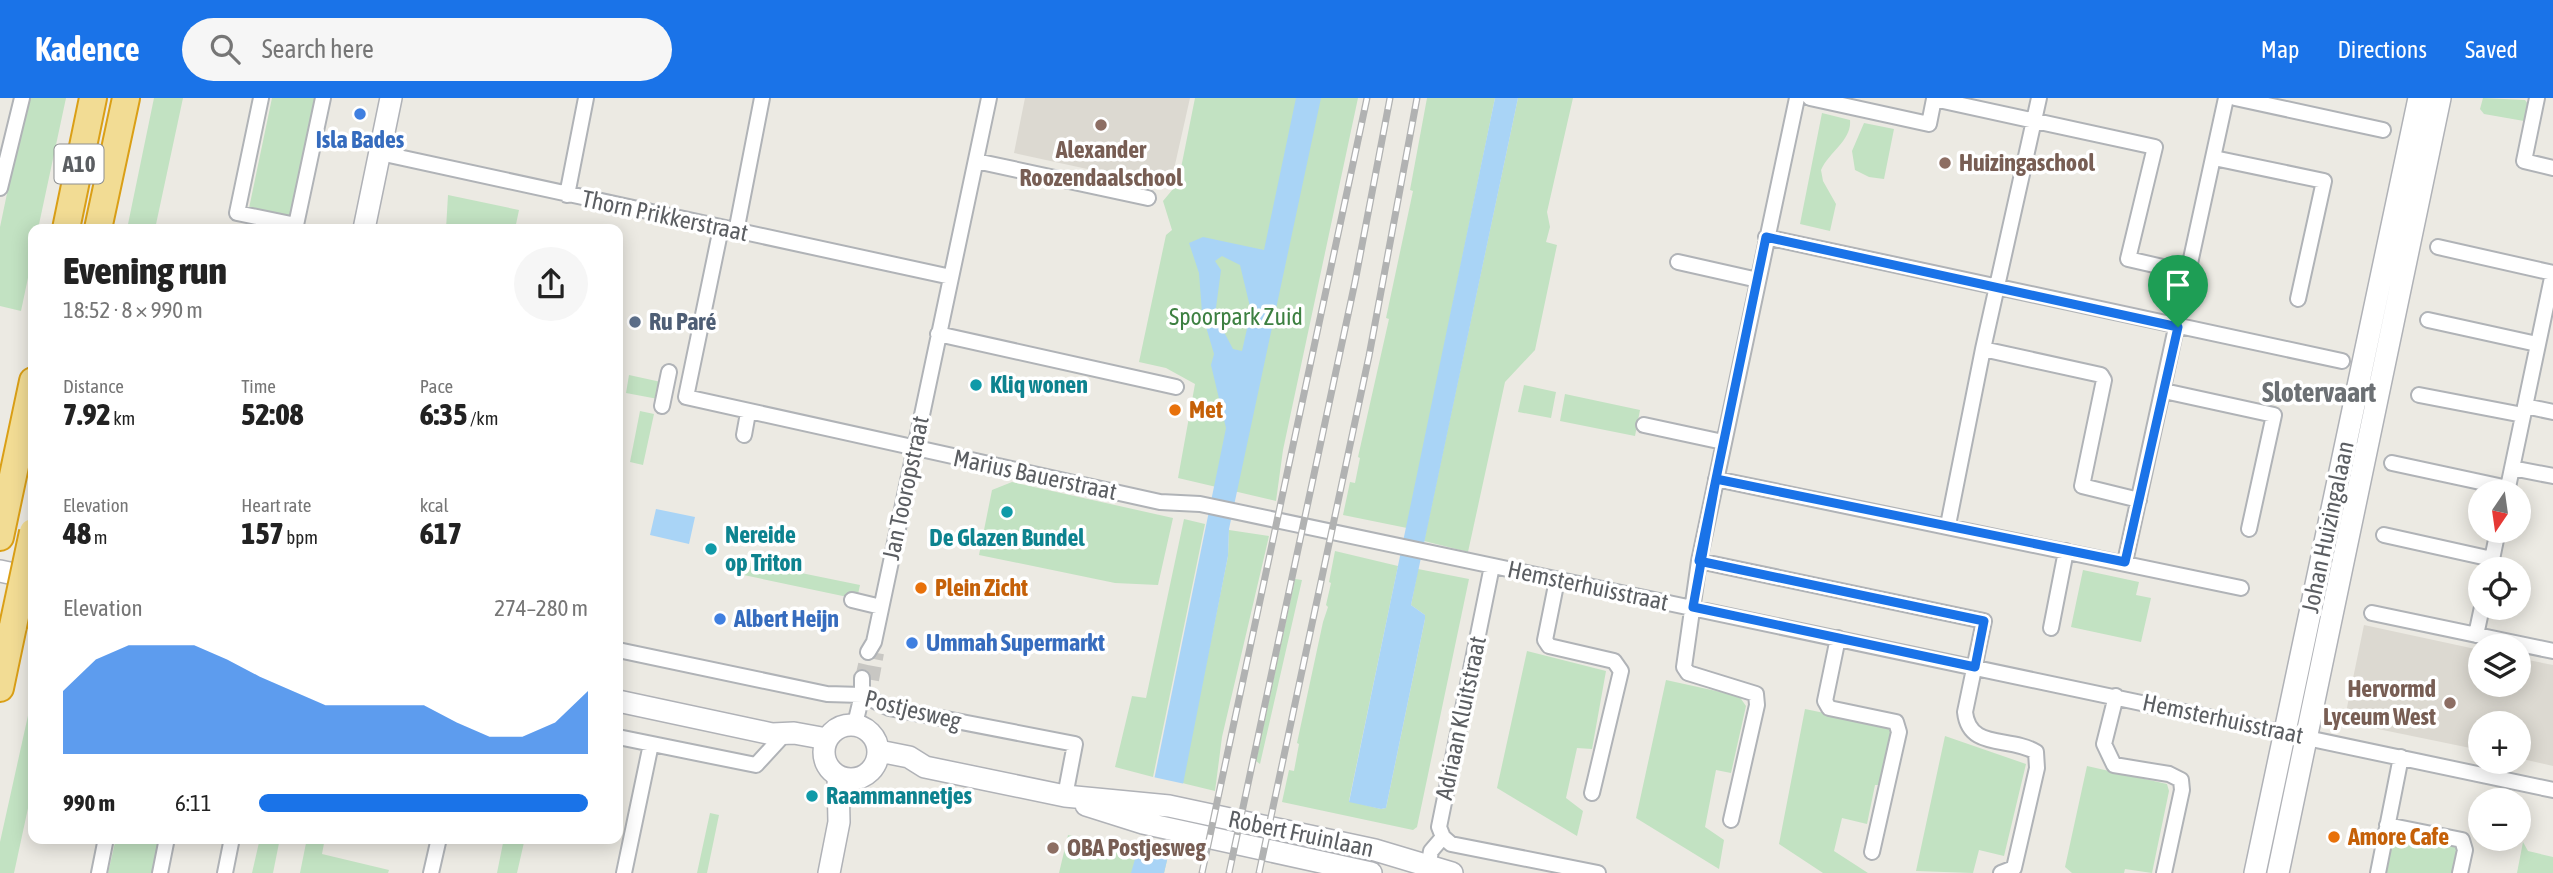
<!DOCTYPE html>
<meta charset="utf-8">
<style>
body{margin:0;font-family:"Asap Condensed",sans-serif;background:#f6f6f6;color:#222;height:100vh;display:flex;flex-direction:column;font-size:26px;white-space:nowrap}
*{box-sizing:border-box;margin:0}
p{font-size:23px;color:#767676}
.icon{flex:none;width:38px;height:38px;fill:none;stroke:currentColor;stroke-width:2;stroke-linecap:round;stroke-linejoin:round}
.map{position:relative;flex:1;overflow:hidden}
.panel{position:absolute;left:28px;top:126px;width:595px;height:620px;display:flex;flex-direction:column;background:#fff;border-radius:14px;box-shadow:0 4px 18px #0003}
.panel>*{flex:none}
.needle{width:46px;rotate:193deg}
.tools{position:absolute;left:2468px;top:382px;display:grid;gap:14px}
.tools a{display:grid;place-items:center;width:63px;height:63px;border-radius:50%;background:#fff;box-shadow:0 4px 18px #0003;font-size:35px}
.pin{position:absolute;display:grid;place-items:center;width:60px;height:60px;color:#fff;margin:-72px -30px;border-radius:50% 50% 50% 0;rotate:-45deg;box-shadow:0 0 7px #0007}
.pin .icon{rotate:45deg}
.round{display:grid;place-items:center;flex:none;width:74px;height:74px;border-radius:37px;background:#f6f6f6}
.head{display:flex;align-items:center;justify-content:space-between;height:119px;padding:0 35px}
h1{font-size:38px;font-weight:800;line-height:52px}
.stats{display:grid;grid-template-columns:repeat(3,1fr);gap:10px;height:119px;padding:7px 35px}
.stats div{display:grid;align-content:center}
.stats b{font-size:30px;font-weight:800}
.stats small{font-size:19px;font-weight:400}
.stats p{font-size:19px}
.chart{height:196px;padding:14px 35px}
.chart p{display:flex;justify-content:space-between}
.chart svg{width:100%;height:126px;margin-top:7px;fill:#1a73e8;opacity:.7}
ul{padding:0 35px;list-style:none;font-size:23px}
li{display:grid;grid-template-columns:112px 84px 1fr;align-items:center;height:52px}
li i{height:18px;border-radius:9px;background:#1a73e8}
header{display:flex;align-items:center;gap:42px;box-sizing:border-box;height:98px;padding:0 35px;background:#1a73e8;color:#fff}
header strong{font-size:33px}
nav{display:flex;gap:38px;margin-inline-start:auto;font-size:24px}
.search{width:490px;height:63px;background:#f6f6f6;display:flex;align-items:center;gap:18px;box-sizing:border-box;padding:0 24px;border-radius:38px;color:#767676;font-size:26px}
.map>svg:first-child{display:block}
</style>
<header>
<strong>Kadence</strong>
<div class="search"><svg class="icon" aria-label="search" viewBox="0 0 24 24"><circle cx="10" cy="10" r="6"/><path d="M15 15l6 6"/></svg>Search here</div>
<nav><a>Map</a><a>Directions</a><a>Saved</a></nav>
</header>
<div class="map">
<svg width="2553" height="775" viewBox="0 0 2553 775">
<rect width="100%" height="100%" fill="#eceae3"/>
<!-- education -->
<path fill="#dcd9d1" d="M1025 0H1190L1170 89 1014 55Z
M2364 527 2480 552V586H2518V560L2553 567V668L2518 660V625H2480V652L2344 624Z"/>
<!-- green -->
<path fill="#c2e2c2" d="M27 0H66L38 131H33V156L21 213 0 208V129Z
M154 0H183L155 131H127Z
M272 0H316L291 123 248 115Z
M1195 0H1358L1283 352 1276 403 1178 380 1195 286 1166 270 1139 264 1166 137 1172 132 1163 103 1178 85Z
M1427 0H1495L1407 430 1343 417 1350 384 1355 385 1360 360 1358 359 1389 221 1386 220 1413 93 1410 92Z
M1518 0H1573L1547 114 1550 129 1546 144 1557 147 1535 252 1505 284 1468 454 1424 443Z
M2483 0 2525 2 2528 6 2524 23 2484 16 2480 11Z
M1822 15 1850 22C1852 42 1829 54 1821 72L1823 83 1836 106 1830 133 1800 126Z
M1864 25 1894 31 1884 81 1869 79 1855 72 1852 53Z
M448 97 519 112 515 131H446Z
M629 277 661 284 658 301 626 295Z
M1524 287 1556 294 1551 320 1518 314Z
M1565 296 1640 312 1635 338 1560 323Z
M640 313 654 316 643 367 630 364Z
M1012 384 1173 420 1158 487 1115 485 979 457 992 392Z
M1184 421 1205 426 1153 679 1115 669 1132 598 1146 600Z
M1229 432 1269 438 1222 639 1215 693 1182 685 1228 458Z
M1335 453 1398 468 1349 703 1381 711 1386 710 1425 521V517L1411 507 1418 471 1469 481 1417 729 1413 732 1282 704 1289 672 1294 673 1299 646 1297 645 1323 524 1328 509 1326 507 1331 485 1329 484Z
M737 462 860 487 857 501 734 475Z
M2083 472 2139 484 2136 497 2151 500 2141 544 2071 529Z
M1295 481 1302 482 1260 666 1256 663Z
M1527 553 1606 573 1592 651 1577 650 1566 700 1583 713 1577 738 1497 690Z
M1666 582 1739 598 1746 608 1731 675 1716 672 1705 729 1724 742 1719 771 1636 720Z
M33 595V687L14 775H0V744Z
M1805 611 1892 629 1880 687H1875L1867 726 1842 720 1834 753 1868 775H1823L1779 746Z
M1945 638 2026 666 2004 758 1979 752 1973 775 1916 773Z
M2087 668 2167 686 2169 693 2152 775 2125 771 2124 775H2072L2065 769Z
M710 715 719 717 707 775H697Z
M2390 735 2461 750 2455 775H2382Z
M1068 737 1168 758 1164 775H1059Z
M116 740H159L152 775H108Z
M260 740H280L273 775H252Z
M307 740H325L322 756 389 772 388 775H300Z
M504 740H525L517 775H497Z
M2523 744 2528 753 2553 759V775H2517Z"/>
<!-- water -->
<path fill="#a9d4f6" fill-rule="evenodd" d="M1296 0H1321L1229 431 1228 458 1174 732 1164 775H1131L1145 726 1226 330 1211 267 1214 256 1202 215 1199 175 1189 145 1203 139 1264 152ZM1222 158 1240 167 1251 213 1242 253 1233 251 1215 217 1221 172 1215 163Z
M1495 0H1518L1411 507 1425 517V521L1386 710 1381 711 1349 704Z
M656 411 695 419 689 446 650 437Z"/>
<!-- pier -->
<path fill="#eceae3" d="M1153 679 1185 686 1172 756 1138 749Z"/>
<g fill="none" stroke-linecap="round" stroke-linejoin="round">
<!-- street-tunnel -->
<path stroke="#c8c7c3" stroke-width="14" stroke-dasharray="14 7" stroke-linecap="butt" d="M862 580 868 554
M872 582 877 555"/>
<defs>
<path id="street" d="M261 0 237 115 296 127 323 0
M1810 0 1929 26 1934 1 2155 49 2128 161 2189 175
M2235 0 2383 32
M2537 0 2524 63 2553 70
M380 55 951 179
M2214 60 2324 83 2298 201
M976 63 1148 100
M0 90 22 0
M567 97 586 0
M721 130 686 299 1160 404 1200 406 2553 692
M736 134 762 0
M1766 139 2342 263
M2438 149 2553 175
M1678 164 1758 182
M2428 222 2537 246
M938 236 1176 289
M1983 251 2101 277 2104 282 2082 388 2139 402
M2164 293 2274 317 2249 431
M2419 297 2523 317
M662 308 669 274
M2525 308 2553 314
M1644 327 1723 344
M744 337 748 315
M2392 365 2508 390
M2512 370 2553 378
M1716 381 2241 490
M2507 394 2553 175
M1948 427 1983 251 2039 0
M2384 437 2492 461
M1699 463 1984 523 1965 614C1969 652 2009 638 2036 654L2037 670 2014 770 2001 775
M2125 464 2226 0
M2490 471 2498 432
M1557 482 1545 542 1549 548 1614 563 1621 573 1592 695
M852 502 881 509
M2372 515 2553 553
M2051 530 2066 453
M2476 537 2482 509
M1838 540 1825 603 1829 610 1896 624 1899 634 1872 754
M618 552 827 596 862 597 889 610 1075 646 1065 698
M868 554 874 544 989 0
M2116 598 2104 646 2114 667 2169 676 2181 682 2182 692 2164 775
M855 626 862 597V580
M618 639 756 667 779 642
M1731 722 1757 607 1756 596 1688 575 1684 569 1699 463 1797 0
M2387 727 2462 742 2465 752 2460 775
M1443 739 1451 746 1598 775
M99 775 106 740
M160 775 167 740
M225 775 232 740
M431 775 439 740
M624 775 651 646
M1427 775 1431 753 1443 739 1439 729 1492 468
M2378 775 2401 659"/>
<path id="secondary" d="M364 131 391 0
M0 473 33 480
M618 603 772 636 794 635 827 641
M824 654a27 27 0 1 1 54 0a27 27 0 1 1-54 0Z
M879 653 909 659 925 669 1065 698 1169 708 1375 752 1452 775
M1086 707 1143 725 1371 775
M829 775 839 724 838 678
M2255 775 2419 0
M2278 775 2440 0"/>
<path id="highway" d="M66 131 93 0
M98 131 126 0
M0 439 33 283
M0 590 13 528"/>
</defs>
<!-- street casing -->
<use href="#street" stroke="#b0b3b7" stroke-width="18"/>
<!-- secondary casing -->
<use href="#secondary" stroke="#b0b2b7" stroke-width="24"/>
<!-- highway casing -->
<use href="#highway" stroke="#da9f16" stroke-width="30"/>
<!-- street -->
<use href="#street" stroke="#fff" stroke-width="14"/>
<!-- secondary -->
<use href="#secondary" stroke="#fff" stroke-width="21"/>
<!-- highway -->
<use href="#highway" stroke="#f2dc94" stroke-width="26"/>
<defs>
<path id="rail" d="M1202 775 1367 0
M1229 775 1355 184 1390 0
M1259 775 1369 258 1417 0"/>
</defs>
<!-- rail casing -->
<use href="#rail" stroke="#b1b2b2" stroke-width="7"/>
<!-- rail -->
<use href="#rail" stroke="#fff" stroke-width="4.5" stroke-dasharray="13" stroke-linecap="butt"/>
<defs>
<path id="highway-bridge" d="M13 528 33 434"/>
</defs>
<!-- highway-bridge casing -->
<use href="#highway-bridge" stroke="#da9f16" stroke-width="30" stroke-linecap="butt"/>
<!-- highway-bridge -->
<use href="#highway-bridge" stroke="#f2dc94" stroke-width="26"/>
</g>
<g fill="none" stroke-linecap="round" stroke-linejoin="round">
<defs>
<path id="route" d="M2178 229 2125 464 1716 381 1693 509 1975 569 1984 523 1699 463 1766 139 2178 229"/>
</defs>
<!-- route casing -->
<use href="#route" stroke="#fff" stroke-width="14"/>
<!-- route -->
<use href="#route" stroke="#1a73e8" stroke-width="9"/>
</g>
<!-- markers -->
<g fill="#3f7fe0" stroke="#fff" stroke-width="2.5">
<circle cx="360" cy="16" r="7"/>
<circle cx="720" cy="521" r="7"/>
<circle cx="912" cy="545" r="7"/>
</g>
<g fill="#8d6e63" stroke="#fff" stroke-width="2.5">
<circle cx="1101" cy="27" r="7"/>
<circle cx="1945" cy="65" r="7"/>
<circle cx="2450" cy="605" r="7"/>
<circle cx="1053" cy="750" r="7"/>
</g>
<circle fill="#5c6f8a" stroke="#fff" stroke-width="2.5" cx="635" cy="224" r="7"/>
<g fill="#0f9aa8" stroke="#fff" stroke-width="2.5">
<circle cx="976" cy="287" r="7"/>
<circle cx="1007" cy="414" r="7"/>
<circle cx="711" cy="451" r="7"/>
<circle cx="812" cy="698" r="7"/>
</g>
<g fill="#e8710a" stroke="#fff" stroke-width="2.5">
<circle cx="1175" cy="312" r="7"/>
<circle cx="921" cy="490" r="7"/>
<circle cx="2334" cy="739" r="7"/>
</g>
<g text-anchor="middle" stroke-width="7" stroke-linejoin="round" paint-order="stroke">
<!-- shield labels -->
<rect fill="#fff" stroke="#8c8e91" stroke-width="2" x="54.5" y="46.5" width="49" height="39" rx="5"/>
<g font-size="23" font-weight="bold" fill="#5b5e62">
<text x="79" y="74">A10</text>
</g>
<!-- shop labels -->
<g font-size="24" font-weight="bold" fill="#366cbe" stroke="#fff" text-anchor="start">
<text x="360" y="50" text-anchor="middle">Isla Bades</text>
<text x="734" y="529">Albert Heijn</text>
<text x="926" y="553">Ummah Supermarkt</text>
</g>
<!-- education labels -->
<g font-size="24" font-weight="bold" fill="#785e54" stroke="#fff" text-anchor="start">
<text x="1101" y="60" text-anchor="middle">Alexander<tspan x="1101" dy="28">Roozendaalschool</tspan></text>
<text x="1959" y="73">Huizingaschool</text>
<text x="2436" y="599" text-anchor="end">Hervormd<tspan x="2436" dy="28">Lyceum West</tspan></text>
<text x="1067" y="758">OBA Postjesweg</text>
</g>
<!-- street labels -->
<g font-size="24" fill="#5b5e62" stroke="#fff">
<text transform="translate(665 118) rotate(12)" y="8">Thorn Prikkerstraat</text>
<text transform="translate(1035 377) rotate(12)" y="8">Marius Bauerstraat</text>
<text transform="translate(906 390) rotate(-78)" y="8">Jan Tooropstraat</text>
<text transform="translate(2328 429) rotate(-78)" y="8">Johan Huizingalaan</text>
<text transform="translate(1588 488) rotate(12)" y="8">Hemsterhuisstraat</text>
<text transform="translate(913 612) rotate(14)" y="8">Postjesweg</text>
<text transform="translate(1461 620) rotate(-78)" y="8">Adriaan Kluitstraat</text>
<text transform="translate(2223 621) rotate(12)" y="8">Hemsterhuisstraat</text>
<text transform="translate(1301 736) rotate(12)" y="8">Robert Fruinlaan</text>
</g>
<!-- park labels -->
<g font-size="24" fill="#3d8041" stroke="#fff">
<text x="1236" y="227">Spoorpark Zuid</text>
</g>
<!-- service labels -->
<g font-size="24" font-weight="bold" fill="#4e5e75" stroke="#fff" text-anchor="start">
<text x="649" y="232">Ru Paré</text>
</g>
<!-- culture labels -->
<g font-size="24" font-weight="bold" fill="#0d838f" stroke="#fff" text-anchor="start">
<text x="990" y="295">Kliq wonen</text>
<text x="725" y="445">Nereide<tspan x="725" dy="28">op Triton</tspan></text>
<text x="1007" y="448" text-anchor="middle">De Glazen Bundel</text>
<text x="826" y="706">Raammannetjes</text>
</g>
<!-- food labels -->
<g font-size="24" font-weight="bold" fill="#c56008" stroke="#fff" text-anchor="start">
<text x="1189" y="320">Met</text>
<text x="935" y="498">Plein Zicht</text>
<text x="2348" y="747">Amore Cafe</text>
</g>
<!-- quarter labels -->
<g font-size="28" font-weight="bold" fill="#6c7074" stroke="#fff">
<text x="2319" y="304">Slotervaart</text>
</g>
</g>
</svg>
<div class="tools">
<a><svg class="needle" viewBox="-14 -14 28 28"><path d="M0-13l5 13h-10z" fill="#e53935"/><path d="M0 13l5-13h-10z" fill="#767676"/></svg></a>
<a><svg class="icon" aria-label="locate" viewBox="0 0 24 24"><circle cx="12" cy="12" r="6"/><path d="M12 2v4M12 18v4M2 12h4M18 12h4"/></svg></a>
<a><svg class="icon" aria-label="layers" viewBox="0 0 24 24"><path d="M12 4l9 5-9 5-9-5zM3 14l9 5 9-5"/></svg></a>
<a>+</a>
<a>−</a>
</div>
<div class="pin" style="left:2178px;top:229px;background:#1e9e55"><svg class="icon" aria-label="arrive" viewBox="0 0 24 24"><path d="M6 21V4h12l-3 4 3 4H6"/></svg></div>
<section class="panel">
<div class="head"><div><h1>Evening run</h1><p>18:52 · 8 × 990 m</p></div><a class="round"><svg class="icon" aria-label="share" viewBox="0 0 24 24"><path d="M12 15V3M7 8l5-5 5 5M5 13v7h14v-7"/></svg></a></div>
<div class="stats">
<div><p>Distance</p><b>7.92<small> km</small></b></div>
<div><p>Time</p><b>52:08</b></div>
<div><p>Pace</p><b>6:35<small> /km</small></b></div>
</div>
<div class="stats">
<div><p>Elevation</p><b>48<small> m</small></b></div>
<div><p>Heart rate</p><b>157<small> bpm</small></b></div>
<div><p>kcal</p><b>617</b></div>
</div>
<div class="chart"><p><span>Elevation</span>274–280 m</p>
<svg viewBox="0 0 160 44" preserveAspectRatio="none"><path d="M0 44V22L10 11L20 6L30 6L40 6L50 11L60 17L70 22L80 27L90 27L100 27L110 27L120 33L130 38L140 38L150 33L160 22V44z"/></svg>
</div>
<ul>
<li><b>990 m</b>6:11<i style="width:100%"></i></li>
</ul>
</section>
</div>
